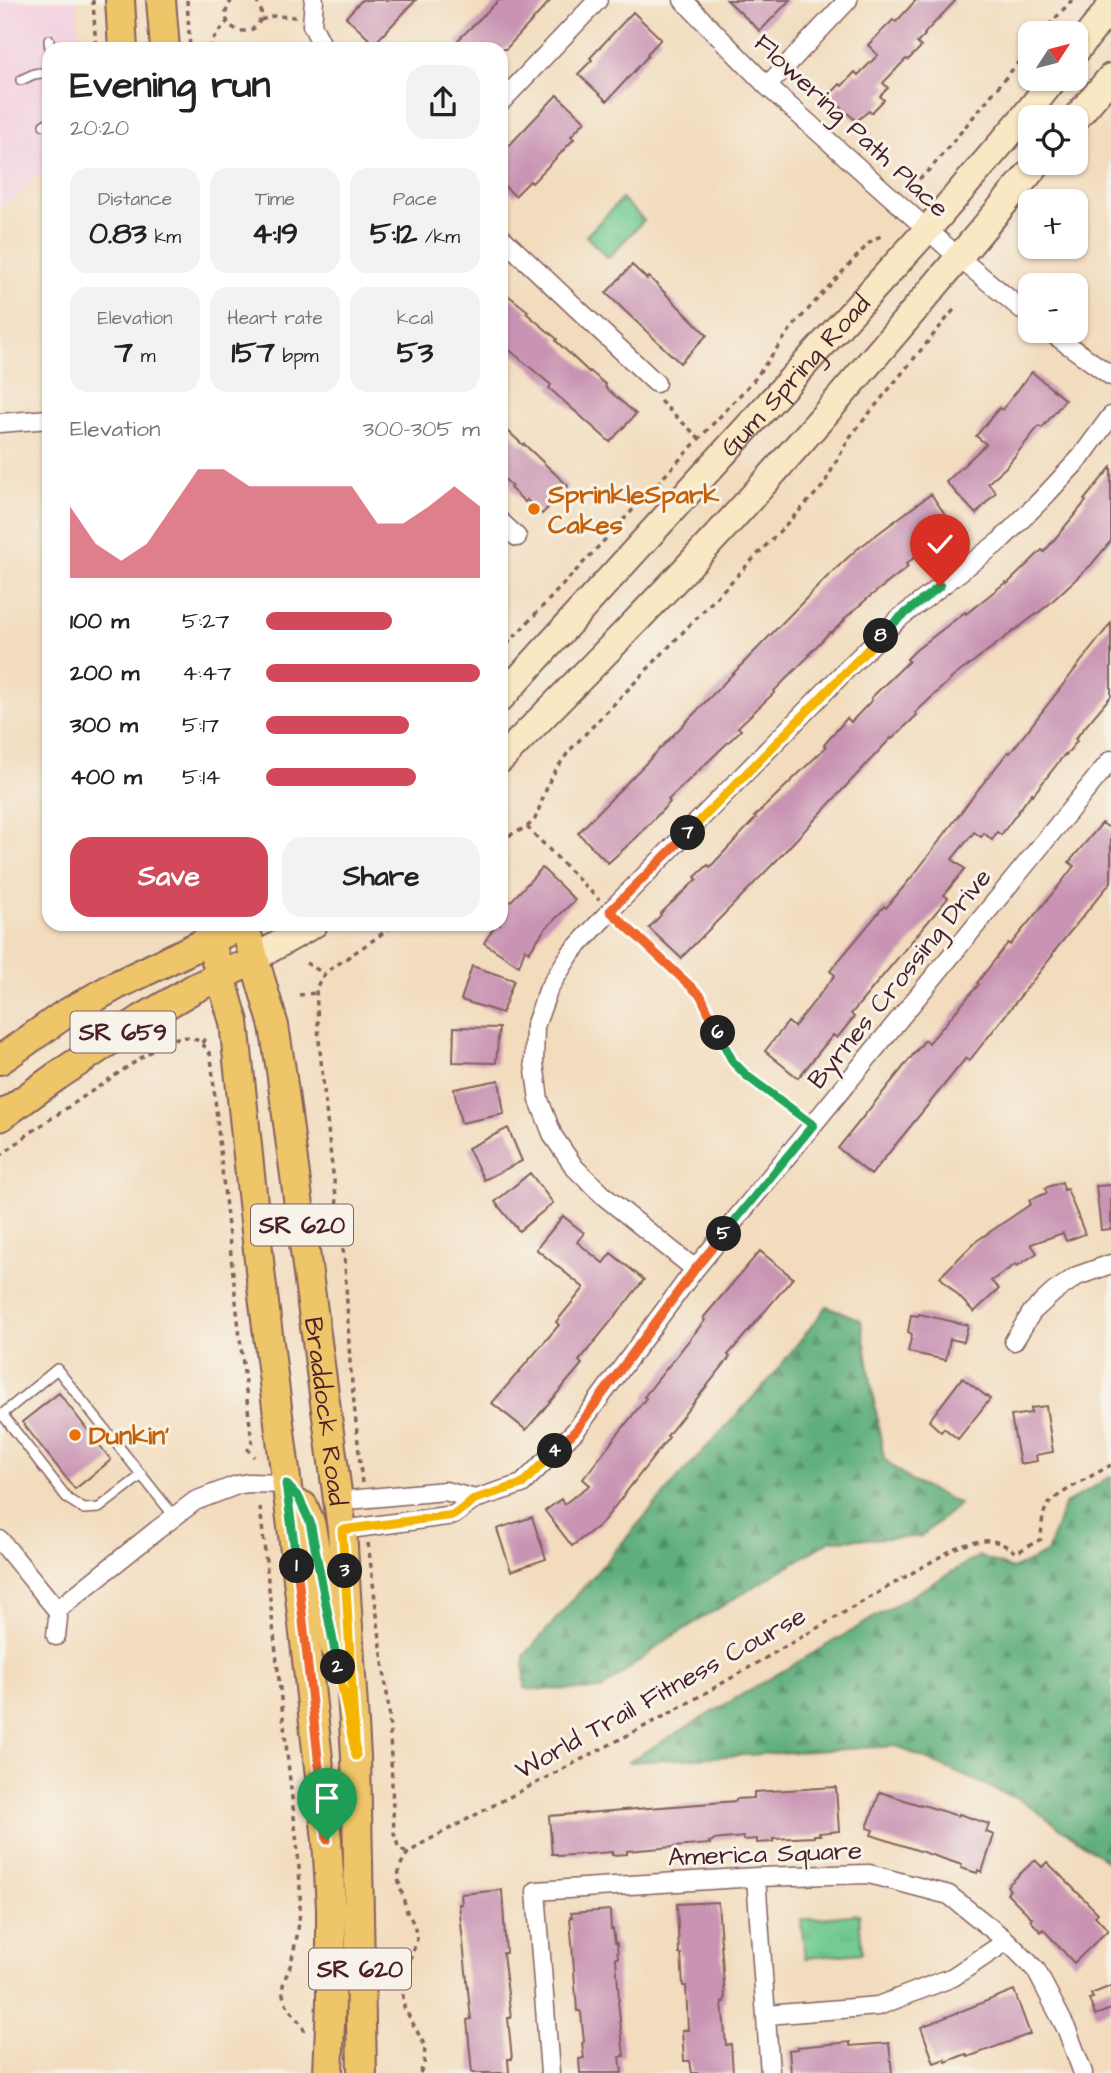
<!DOCTYPE html>
<meta charset="utf-8">
<style>
body{margin:0;font-family:"Architects Daughter",sans-serif;background:#f2f2f2;color:#222;height:100vh;display:flex;flex-direction:column;font-size:26px;white-space:nowrap}
*{box-sizing:border-box;margin:0}
p{font-size:23px;color:#767676}
.icon{flex:none;width:38px;height:38px;fill:none;stroke:currentColor;stroke-width:2;stroke-linecap:round;stroke-linejoin:round}
.map{position:relative;flex:1;overflow:hidden}
.details{position:absolute;left:42px;top:42px;width:466px;height:889px;display:flex;flex-direction:column;background:#fff;border-radius:21px;box-shadow:0 2px 5px #0004}
.details>*{flex:none}
.needle{width:46px;rotate:54deg}
.fabs{position:absolute;left:1018px;top:21px;display:grid;gap:14px}
.fabs a{display:grid;place-items:center;width:70px;height:70px;border-radius:14px;background:#fff;box-shadow:0 2px 5px #0004;font-size:35px}
.pin{position:absolute;display:grid;place-items:center;width:60px;height:60px;color:#fff;margin:-72px -30px;border-radius:50% 50% 50% 0;rotate:-45deg;box-shadow:0 0 7px #0007}
.pin .icon{rotate:45deg}
.km{position:absolute;width:35px;height:35px;margin:-18px;border-radius:50%;background:#222;color:#fff;font-size:19px;line-height:35px;text-align:center}
.round{display:grid;place-items:center;flex:none;width:74px;height:74px;border-radius:21px;background:#f2f2f2}
.head{display:flex;align-items:center;justify-content:space-between;height:119px;padding:0 28px}
h1{font-size:38px;font-weight:700;line-height:52px}
.figures{display:grid;grid-template-columns:repeat(3,1fr);gap:10px;height:119px;padding:7px 28px}
.figures div{display:grid;align-content:center;border-radius:18px;background:#f2f2f2;text-align:center}
.figures b{font-size:30px;font-weight:700}
.figures small{font-size:19px;font-weight:400}
.figures p{font-size:19px}
.chart{height:196px;padding:14px 28px}
.chart p{display:flex;justify-content:space-between}
.chart svg{width:100%;height:126px;margin-top:7px;fill:#d1495b;opacity:.7}
.cta{display:flex;gap:14px;margin-top:auto;padding:14px 28px}
.cta a{flex:1;height:80px;border-radius:21px;background:#d1495b;color:#fff;font-size:28px;font-weight:700;line-height:80px;text-align:center}
.cta a+a{background:#f2f2f2;color:#222}
ul{padding:0 28px;list-style:none;font-size:23px}
li{display:grid;grid-template-columns:112px 84px 1fr;align-items:center;height:52px}
li i{height:18px;border-radius:9px;background:#d1495b}
.map>svg:first-child{display:block}
</style>
<div class="map">
<svg width="1111" height="2073" viewBox="0 0 1111 2073">
<defs>
<pattern id="grass-tufts" width="24" height="20" patternUnits="userSpaceOnUse" patternTransform="scale(1.75)"><rect width="24" height="20" fill="#73cb91"/><path d="M3 7l-1-3M5 7V3M7 7l1-3M15 17l-1-3M17 17v-4M19 17l1-3" fill="none" stroke="#65ae7d"/></pattern>
<pattern id="forest-firs" width="22" height="20" patternUnits="userSpaceOnUse" patternTransform="scale(1.75)"><rect width="22" height="20" fill="#5eaf7b"/><path d="M5 1l3.5 6h-7zM16 11l3.5 6h-7z" fill="#508e65"/></pattern>
</defs>
<rect width="100%" height="100%" fill="#f7f3e8"/>
<filter id="ink" filterUnits="userSpaceOnUse"><feTurbulence type="fractalNoise" baseFrequency=".0143" numOctaves="2"/><feDisplacementMap in="SourceGraphic" scale="14" xChannelSelector="R" yChannelSelector="G"/><feConvolveMatrix kernelMatrix="1 2 1 2 8 2 1 2 1" color-interpolation-filters="sRGB"/></filter>
<filter id="wash" filterUnits="userSpaceOnUse"><feTurbulence type="fractalNoise" baseFrequency=".00686" numOctaves="4" result="noise"/><feDisplacementMap in="SourceGraphic" scale="28" xChannelSelector="R" yChannelSelector="G"/><feGaussianBlur stdDeviation="1.57" result="paint"/><feColorMatrix in="noise" values="0 0 0 0 0 0 0 0 0 0 0 0 0 0 0 0 0 1.4 0 .05"/><feComposite in="paint" operator="in"/></filter>
<g filter="url(#wash)">
<rect width="100%" height="100%" fill="#f2dcbd"/>
<!-- built -->
<path fill="#f3cfe0" d="M0 0H76L80 49H49V169L31 180 15 198 0 207Z"/>
<!-- grass -->
<path fill="url(#grass-tufts)" stroke="#5e755e" stroke-width="2" d="M622 199 644 220 608 258 586 236Z
M859 1914 862 1953 805 1958 801 1920Z"/>
<!-- forest -->
<path fill="url(#forest-firs)" stroke="#546753" stroke-width="2" d="M827 1306 861 1320 884 1459 911 1481 960 1504 920 1537 831 1540 668 1639 601 1690 525 1689 524 1656 680 1476 770 1379Z
M1111 1476V1864L1024 1802 896 1746 627 1762 979 1556 1012 1569 1047 1553 1064 1505Z"/>
<g id="blocks">
<!-- building -->
<path fill="#c994b3" d="M362 0H416L374 44 346 17Z
M499 0H551L506 49H464L456 42Z
M727 0H790L760 31Z
M916 0H956L924 34 925 35 917 43 921 47 908 60 906 59 883 83 888 88 880 96 884 100 871 113 869 111 856 121 829 96 840 84 842 86 855 72 858 75 878 55 868 45 893 20 896 22Z
M633 12 661 39 647 54 648 56 607 101 578 74 592 60 590 58Z
M557 95 585 121 571 136 574 139 560 154 532 183 530 181 515 196 500 182V155Z
M632 265 647 279 649 277 707 335 680 363 606 293Z
M500 289 528 311 526 313 557 339 556 341 589 372 590 371 606 385 605 387 636 414 610 442 549 388 551 385 500 342Z
M1032 372 1065 400 1042 428 1039 426 1006 467 988 483 996 492 976 514 946 482 986 444 976 436 999 408 1002 410Z
M508 431 523 445 524 444 568 486 542 514 527 500 525 502 510 488 512 486 500 475V439Z
M1111 467V541L1091 565 1047 606 953 677 915 713 917 715 892 739 891 738 776 861 681 958 649 928 661 915 660 914 697 879 695 877 708 865 710 867 756 818 754 817 826 747 824 745 847 718 851 722 872 700 871 698 909 661 907 659 916 650 965 612 966 614 1006 582 1007 584 1042 550 1044 552 1086 501 1084 500Z
M931 494 955 529 946 535 948 538 933 549 931 545 906 564 908 567 868 598 844 619 845 620 831 633 830 632 809 654 810 655 774 691 775 692 738 727 741 730 668 800 670 802 636 838 608 863 578 833 827 577 856 550Z
M1111 623V696L1075 739 1077 741 1066 755 1065 754 1033 795 1032 793 1001 835 997 832 992 840 984 833 981 837 974 832 952 859 965 869 944 895 948 898 851 1014 854 1017 837 1038 833 1035 798 1078 765 1051 788 1022 794 1027 835 975 830 971 884 906 886 908 916 872 977 791 1008 752 1010 753Z
M1102 823 1111 829V882L1052 954 1053 955 969 1061 966 1058 871 1175 838 1148 925 1040 929 1043 979 984 977 983 1008 943 1010 945 1057 888 1074 866 1069 862Z
M542 868 575 900 545 929 529 952 525 949 519 966 484 943 496 924H500V917L510 902Z
M472 966 514 980 502 1013 461 1000Z
M454 1027 499 1028 496 1063 453 1062Z
M499 1080 504 1114 461 1123 454 1089Z
M508 1128 522 1161 484 1180 468 1148Z
M530 1173 553 1203 519 1231 495 1202Z
M1062 1182 1064 1190 1067 1189 1085 1234 1066 1241 1063 1233 1031 1244 1037 1253 1017 1266 1016 1264 991 1281 999 1289 974 1312 940 1277 975 1242 1031 1204 1029 1200 1047 1193 1045 1188Z
M1111 1185V1229L1101 1230 1096 1186Z
M563 1216 584 1233 577 1242 603 1263 611 1253 644 1280 579 1361 582 1364 526 1430 492 1403 559 1325 556 1322 584 1288 536 1249Z
M760 1251 793 1278 728 1355 730 1357 667 1436 669 1437 602 1523 572 1546 545 1511 561 1499 564 1504 590 1485 583 1479 646 1398 644 1397 705 1320 703 1318Z
M919 1314 968 1325 964 1342 950 1339 946 1360 908 1352 912 1334 908 1332 911 1315 918 1316Z
M962 1378 990 1399 958 1439 944 1428 941 1432 929 1421Z
M59 1393 111 1460 75 1489 22 1422Z
M1046 1406 1053 1452 1036 1455 1037 1461 1020 1464 1011 1416 1031 1413V1408Z
M532 1517 546 1559 511 1571 497 1529Z
M836 1787 839 1831 819 1833 820 1835H814V1837L773 1839V1842L757 1843V1839L743 1840V1837L713 1840V1841L709 1842 710 1844 627 1851V1854L612 1855V1852L558 1856 557 1854H552L549 1816 736 1801V1799L754 1798V1792Z
M880 1792 920 1805V1804L958 1816 959 1814 989 1824 986 1832 994 1835 982 1872 978 1870 977 1873 961 1868 962 1865 871 1835 873 1830 867 1828Z
M1035 1860 1042 1867 1047 1862 1098 1913 1095 1916 1108 1930 1074 1963 1043 1929 1041 1932 1030 1920 1032 1918 1007 1893 1010 1890 1007 1886Z
M502 1890 506 1953H503L511 2018H508L512 2059H508L509 2073H472L467 2020 471 2019 459 1904H462L461 1894Z
M718 1902 725 1998 724 2002H722L726 2045 731 2044 733 2073H692L690 2061H684L682 2030H688L686 1986H683L681 1954H679L677 1904Z
M610 1910 611 1929H613L615 1943H617L618 1958H616L619 2000 618 2001 624 2056 620 2057 622 2073H580L579 2059 584 2058 582 2043 584 2042 581 2013 580 2011H577L570 1917H572L571 1913Z
M1111 1986V2009L1095 2015 1089 1999 1093 1998 1091 1994Z
M1014 1990 1030 2034 968 2057 966 2054 946 2062 945 2059 934 2063 921 2027Z
M850 2042V2046L889 2043 892 2073H791L789 2050 798 2049 797 2047Z"/>
</g>
</g>
<g filter="url(#ink)">
<use href="#blocks" fill-opacity="0" stroke="#85615e" stroke-width="2"/>
<g fill="none" stroke-linecap="round" stroke-linejoin="round">
<defs>
<path id="lane" d="M49 40 50 49
M21 80 34 74 49 72
M44 125 49 122
M2 1414 68 1499 84 1509 99 1508 142 1475
M0 1416 57 1369 174 1516"/>
<path id="street" d="M314 0 312 25 324 49
M683 0 767 86 958 257 1031 317
M767 86 848 0
M500 103 598 0
M500 236 656 383
M1049 331 1111 376
M0 423 49 419
M500 521 517 537
M695 1269 605 1197 575 1168 553 1136 539 1100 534 1063 535 1026 549 988 571 953 610 911 847 669 897 620 1000 541 1043 498 1081 457 1111 416
M1014 1341 1032 1312 1054 1292 1077 1276 1111 1264
M338 1501 445 1491 475 1499
M342 1530 454 1515 475 1499 522 1484 576 1430 695 1269 1111 760
M0 1540 57 1610 58 1618 56 1636
M57 1610 157 1530 195 1501 237 1485 248 1483 286 1484
M756 1877 770 2073
M767 2015 878 2006 953 1977 1007 1941
M550 2073 536 1891 756 1877 869 1874 949 1895 1007 1941 1036 1970 1067 2030 1083 2073"/>
<g id="secondary">
<path d="M1076 51 1111 6"/>
<path d="M1076 118 1111 77"/>
<path id="s1" d="M500 699 927 230 1023 118 1054 79"/>
<path d="M500 760C582 677 664 594 742 508 844 395 941 279 1038 163"/>
<path d="M253 959 314 924"/>
</g>
<g id="primary">
<path d="M120 0 123 49"/>
<path d="M161 0 165 49"/>
<path d="M208 924 210 940 234 1022 261 1279 294 1543 327 1840 331 1907V2002L328 2073"/>
<path id="s2" d="M244 924 274 1026 281 1070 342 1530 356 1756 362 2073"/>
<path d="M0 1060 62 1016 117 985 227 932"/>
<path d="M0 1117 57 1076 142 1019 193 989 237 968"/>
<path d="M303 1506 310 1522 334 1647"/>
</g>
</defs>
<!-- lane casing -->
<use href="#lane" stroke="#85615e" stroke-width="12"/>
<!-- street casing -->
<use href="#street" stroke="#85615e" stroke-width="21"/>
<!-- secondary casing -->
<use href="#secondary" stroke="#85615e" stroke-width="30"/>
<!-- primary casing -->
<use href="#primary" stroke="#85615e" stroke-width="32"/>
<!-- path -->
<path stroke="#85615e" stroke-width="3.5" stroke-dasharray="5 5" stroke-linecap="butt" d="M93 0 96 49
M187 0 190 49
M232 0C209 29 258 45 261 15 262 9 259 5 255 0
M261 20 273 16 296 17
M1042 33 1072 0
M210 49 212 41 227 22
M919 179 932 167 1031 47
M660 401 700 439
M500 652 754 380 790 330 821 295 873 239 885 235
M527 827 599 900
M500 840 527 827 535 819 551 777 569 751 823 486 849 438 957 306
M622 923 701 996 723 1046 733 1062 747 1076 799 1114
M306 963 325 974
M299 995 316 993
M202 1043 207 1035
M0 1156 30 1133 160 1045C181 1034 198 1032 211 1056 223 1185 237 1314 252 1443L248 1450 254 1457
M362 1483 350 1363 345 1264 331 1158 319 1041 316 989 321 978 328 971 379 936 394 924
M260 1507 298 1853C300 1881 302 1907 297 1936 295 1945 293 1954 291 1963 288 1974 281 1982 283 1994 285 2009 300 2019 305 2032
M368 1543 389 1710 394 1833 398 1846 407 1854
M420 2073 424 2063 425 2046 404 2007 402 1986 417 1939 414 1924 407 1912 398 1878 400 1866 407 1854 423 1843 494 1805 676 1710 955 1548C980 1540 994 1535 1016 1553L1041 1539C1042 1529 1041 1514 1048 1505 1057 1493 1096 1474 1111 1465"/>
<!-- lane -->
<use href="#lane" stroke="#fff" stroke-width="9"/>
<!-- street -->
<use href="#street" stroke="#fff" stroke-width="18"/>
<!-- secondary -->
<use href="#secondary" stroke="#f8e8c3" stroke-width="26"/>
<!-- primary -->
<use href="#primary" stroke="#eec569" stroke-width="28"/>
</g>
</g>
<g fill="none" stroke-linecap="round" stroke-linejoin="round" filter="url(#ink)">
<defs>
<path id="split-1" d="M297 1566 327 1840"/>
<path id="split-2" d="M297 1566 286 1484 299 1498 310 1522 338 1667"/>
<path id="split-3" d="M338 1667 356 1756 345 1571"/>
<path id="split-4" d="M345 1571 342 1530 454 1515 475 1499 522 1484 555 1451"/>
<path id="split-5" d="M555 1451 576 1430 695 1269 724 1234"/>
<path id="split-6" d="M718 1033 733 1062 747 1076 813 1125 724 1234"/>
<path id="split-7" d="M688 833 610 911 701 996 718 1033"/>
<path id="split-8" d="M688 833 881 636"/>
<path id="split-9" d="M881 636 897 620 940 586"/>
</defs>
<!-- split-1 casing -->
<use href="#split-1" stroke="#fff" stroke-width="14"/>
<!-- split-2 casing -->
<use href="#split-2" stroke="#fff" stroke-width="14"/>
<!-- split-3 casing -->
<use href="#split-3" stroke="#fff" stroke-width="14"/>
<!-- split-4 casing -->
<use href="#split-4" stroke="#fff" stroke-width="14"/>
<!-- split-5 casing -->
<use href="#split-5" stroke="#fff" stroke-width="14"/>
<!-- split-6 casing -->
<use href="#split-6" stroke="#fff" stroke-width="14"/>
<!-- split-7 casing -->
<use href="#split-7" stroke="#fff" stroke-width="14"/>
<!-- split-8 casing -->
<use href="#split-8" stroke="#fff" stroke-width="14"/>
<!-- split-9 casing -->
<use href="#split-9" stroke="#fff" stroke-width="14"/>
<!-- split-1 -->
<use href="#split-1" stroke="#f0652b" stroke-width="9"/>
<!-- split-2 -->
<use href="#split-2" stroke="#22a559" stroke-width="9"/>
<!-- split-3 -->
<use href="#split-3" stroke="#f5b400" stroke-width="9"/>
<!-- split-4 -->
<use href="#split-4" stroke="#f5b400" stroke-width="9"/>
<!-- split-5 -->
<use href="#split-5" stroke="#f0652b" stroke-width="9"/>
<!-- split-6 -->
<use href="#split-6" stroke="#22a559" stroke-width="9"/>
<!-- split-7 -->
<use href="#split-7" stroke="#f0652b" stroke-width="9"/>
<!-- split-8 -->
<use href="#split-8" stroke="#f5b400" stroke-width="9"/>
<!-- split-9 -->
<use href="#split-9" stroke="#22a559" stroke-width="9"/>
</g>
<!-- markers -->
<g fill="#e8710a" stroke="#f7f3e8" stroke-width="2.5">
<circle cx="534" cy="509" r="7"/>
<circle cx="75" cy="1435" r="7"/>
</g>
<g text-anchor="middle" stroke-width="6" stroke-linejoin="round" paint-order="stroke">
<!-- shield labels -->
<g fill="#f7f3e8" stroke="#7e5f64" stroke-width="2">
<rect x="70.5" y="1011.5" width="105" height="41" rx="5"/>
<rect x="251" y="1204.5" width="102" height="41" rx="5"/>
<rect x="309" y="1948.5" width="102" height="41" rx="5"/>
</g>
<g font-size="24" font-weight="bold" fill="#4a1f2b">
<text x="123" y="1040">SR 659</text>
<text x="302" y="1233">SR 620</text>
<text x="360" y="1977">SR 620</text>
</g>
<!-- street labels -->
<g font-size="26" fill="#4a1f2b" stroke="#f7f3e8">
<text transform="translate(852 125) rotate(43)" y="9">Flowering Path Place</text>
<text dy="9" stroke="none"><textPath href="#s1" startOffset="438">Gum Spring Road</textPath></text>
<text transform="translate(899 978) rotate(-51)" y="9">Byrnes Crossing Drive</text>
<text dy="9" stroke="none"><textPath href="#s2" startOffset="495">Braddock Road</textPath></text>
<text transform="translate(660 1692) rotate(-29)" y="9">World Trail Fitness Course</text>
<text transform="translate(765 1853) rotate(-2)" y="9">America Square</text>
</g>
<!-- food labels -->
<g font-size="26" font-weight="bold" fill="#c56008" stroke="#f7f3e8" text-anchor="start">
<text x="548" y="503">SprinkleSpark<tspan x="548" dy="30">Cakes</tspan></text>
<text x="89" y="1444">Dunkin'</text>
</g>
</g>
</svg>
<div class="fabs">
<a><svg class="needle" viewBox="-14 -14 28 28"><path d="M0-13l5 13h-10z" fill="#e53935"/><path d="M0 13l5-13h-10z" fill="#767676"/></svg></a>
<a><svg class="icon" aria-label="locate" viewBox="0 0 24 24"><circle cx="12" cy="12" r="6"/><path d="M12 2v4M12 18v4M2 12h4M18 12h4"/></svg></a>
<a>+</a>
<a>−</a>
</div>
<div class="pin" style="left:327px;top:1840px;background:#1e9e55"><svg class="icon" aria-label="arrive" viewBox="0 0 24 24"><path d="M6 21V4h12l-3 4 3 4H6"/></svg></div>
<div class="pin" style="left:940px;top:586px;background:#d93025"><svg class="icon" aria-label="check" viewBox="0 0 24 24"><path d="M5 12l5 5 9-10"/></svg></div>
<b class="km" style="left:297px;top:1566px">1</b>
<b class="km" style="left:338px;top:1667px">2</b>
<b class="km" style="left:345px;top:1571px">3</b>
<b class="km" style="left:555px;top:1451px">4</b>
<b class="km" style="left:724px;top:1234px">5</b>
<b class="km" style="left:718px;top:1033px">6</b>
<b class="km" style="left:688px;top:833px">7</b>
<b class="km" style="left:881px;top:636px">8</b>
<section class="details">
<div class="head"><div><h1>Evening run</h1><p>20:20</p></div><a class="round"><svg class="icon" aria-label="share" viewBox="0 0 24 24"><path d="M12 15V3M7 8l5-5 5 5M5 13v7h14v-7"/></svg></a></div>
<div class="figures">
<div><p>Distance</p><b>0.83<small> km</small></b></div>
<div><p>Time</p><b>4:19</b></div>
<div><p>Pace</p><b>5:12<small> /km</small></b></div>
</div>
<div class="figures">
<div><p>Elevation</p><b>7<small> m</small></b></div>
<div><p>Heart rate</p><b>157<small> bpm</small></b></div>
<div><p>kcal</p><b>53</b></div>
</div>
<div class="chart"><p><span>Elevation</span>300–305 m</p>
<svg viewBox="0 0 160 44" preserveAspectRatio="none"><path d="M0 44V19L10 32L20 38L30 32L40 19L50 6L60 6L70 12L80 12L90 12L100 12L110 12L120 25L130 25L140 19L150 12L160 19V44z"/></svg>
</div>
<ul>
<li><b>100 m</b>5:27<i style="width:59%"></i></li>
<li><b>200 m</b>4:47<i style="width:100%"></i></li>
<li><b>300 m</b>5:17<i style="width:67%"></i></li>
<li><b>400 m</b>5:14<i style="width:70%"></i></li>
</ul>
<div class="cta"><a>Save</a><a>Share</a></div>
</section>
</div>
